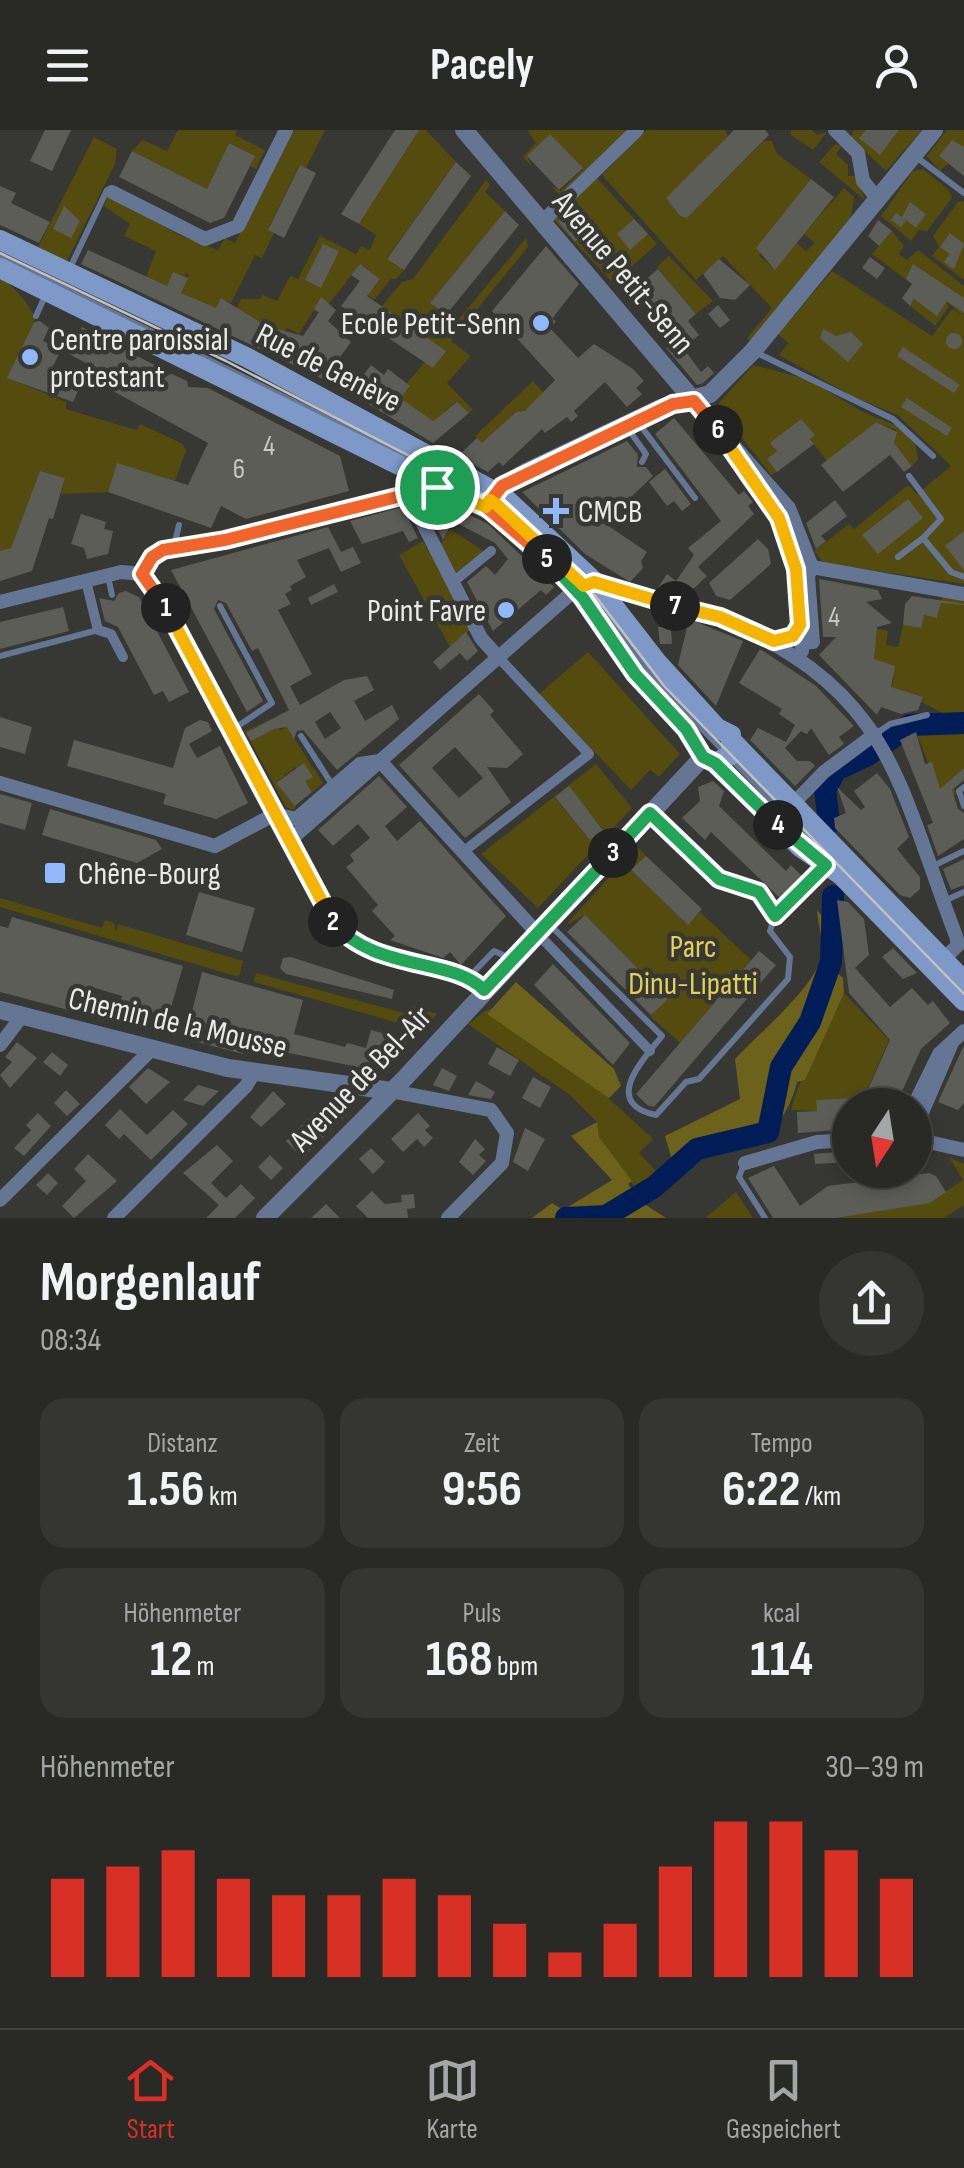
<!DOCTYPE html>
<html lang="de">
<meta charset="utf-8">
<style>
body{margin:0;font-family:"Sofia Sans Condensed",sans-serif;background:#353532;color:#f1f3f6;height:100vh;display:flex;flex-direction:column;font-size:38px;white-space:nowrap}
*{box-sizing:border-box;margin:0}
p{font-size:32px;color:#a5a6a7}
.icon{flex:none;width:55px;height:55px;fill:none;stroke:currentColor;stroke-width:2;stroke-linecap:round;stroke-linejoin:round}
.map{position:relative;height:1088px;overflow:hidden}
.details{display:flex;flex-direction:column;background:#292926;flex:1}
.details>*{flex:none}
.needle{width:65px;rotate:192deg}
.tools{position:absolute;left:832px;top:958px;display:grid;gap:20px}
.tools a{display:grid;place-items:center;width:100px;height:100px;border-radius:50%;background:#292926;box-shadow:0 5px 15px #0003,0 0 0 2px #454543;font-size:50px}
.pin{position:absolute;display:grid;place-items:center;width:85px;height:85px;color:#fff;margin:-42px;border:5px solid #fff;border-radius:50%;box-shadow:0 2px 10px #0007}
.km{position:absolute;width:50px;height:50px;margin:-25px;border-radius:50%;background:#222;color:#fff;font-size:28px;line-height:50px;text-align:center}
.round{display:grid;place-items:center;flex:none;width:105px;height:105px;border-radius:52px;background:#353532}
.headline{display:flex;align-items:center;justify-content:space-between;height:170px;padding:0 40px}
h1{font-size:55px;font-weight:700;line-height:75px}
.figures{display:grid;grid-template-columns:repeat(3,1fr);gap:15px;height:170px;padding:10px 40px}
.figures div{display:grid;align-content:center;border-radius:25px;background:#353532;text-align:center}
.figures b{font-size:50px;font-weight:700}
.figures small{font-size:28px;font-weight:400}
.figures p{font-size:28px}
.chart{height:280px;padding:20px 40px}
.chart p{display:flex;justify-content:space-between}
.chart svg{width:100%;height:180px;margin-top:10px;stroke:#d93025;stroke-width:6}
header{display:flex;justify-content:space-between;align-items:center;height:130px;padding:0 40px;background:#292926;font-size:45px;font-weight:700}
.menu{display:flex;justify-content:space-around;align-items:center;height:140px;border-top:2px solid #454543;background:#292926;font-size:28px;color:#a5a6a7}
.menu a{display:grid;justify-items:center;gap:5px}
.menu .current{color:#d93025}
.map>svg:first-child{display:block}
</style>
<header><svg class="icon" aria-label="menu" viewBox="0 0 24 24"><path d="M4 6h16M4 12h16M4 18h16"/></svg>Pacely<svg class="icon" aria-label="person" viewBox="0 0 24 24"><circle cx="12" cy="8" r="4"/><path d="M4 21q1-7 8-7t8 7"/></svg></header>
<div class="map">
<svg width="964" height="1088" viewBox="0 0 964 1088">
<rect width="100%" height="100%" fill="#373733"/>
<!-- green -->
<path fill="#544b0e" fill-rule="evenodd" d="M178 0H237L235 5 265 20 256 39 250 36 255 26 229 13 207 59 132 21 143 10 167 21Z
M291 0H325L306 38 299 36 268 99 274 103 262 128 255 125 231 173 222 169 216 179 181 163 189 144 186 143 177 160 146 147 156 121 124 106 130 94 104 76 108 65 183 107 218 120 225 108 235 113Z
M419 0H426L456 32 387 128 404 140 396 149H391L374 170 356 156 362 149 374 157 380 149 360 134 321 184 314 180 299 204 287 198 282 209 270 203 273 195 268 193 264 200 236 180 241 169H260L263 165 277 171 290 146 298 149 320 106 356 124 361 116 370 120 376 105 359 94Z
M527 0H632L562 67 551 56 561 61 583 39 551 5 527 26 532 37 523 27 536 13Z
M646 0H725L728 6 667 68 687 88 764 11H772L777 24 811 49 759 126 775 139 797 113 806 121 815 113 804 104 844 58 854 67 851 88 752 213 747 208 772 178 723 126 696 150 602 45Z
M791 0H812L817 5 827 2 813 20 791 5Z
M854 0H866L860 8 880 24 899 0H922L886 41 850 8Z
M947 0H964V32L952 30 940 41 927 26Z
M94 7 117 19 115 34 67 131 38 117Z
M835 14 842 16 836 24 848 35V46H856L865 70 819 32Z
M923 39 950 61 952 68 927 101 919 100 911 111 881 86 913 41Z
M597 48 657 114 613 153 554 90Z
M486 50 490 55 485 62 505 81 430 173 455 194 526 108 528 117 451 211 471 226 447 253 473 280 469 283 456 272 433 291 394 268 425 232 433 238 445 221 382 176 402 152 413 149Z
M964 71V150L932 126 939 117 933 106 958 72Z
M892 101 904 116 899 124 907 130 918 120 964 156V454L824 433 814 421 849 394 854 399 908 355 917 364 951 336 899 286 854 267 779 225 788 213 778 204 832 141 932 206 952 179 962 185 947 172 949 177 935 196 910 176 920 160 872 124Z
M669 126 713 171 696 184 657 137Z
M0 144C12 158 29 171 35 189L8 248 66 272V279L136 300 140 294 183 314 186 321 175 351 117 334 108 362 61 364 65 348 40 341 11 418 0 421Z
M753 235 807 249 863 282 895 295 915 312 918 330 912 336 894 313 896 300 876 292 827 331 810 309 814 305 771 313 777 321 767 329 777 342 771 345 720 279 719 273Z
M533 251 544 263 525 282H515L483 315 475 306Z
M450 399 491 426 449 458 471 499 450 517 399 425 423 411 429 422 439 418Z
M943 464 964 469V583L944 584 922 572 923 567 891 558 894 547 880 545 861 512 863 496 888 501 886 515 898 517 903 495 921 498 922 485 937 488Z
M588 522 680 624 659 647 650 640 631 660 539 564Z
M274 588 280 600 287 597 323 653 312 663 295 637 276 653 296 677 293 680 286 677 245 601Z
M932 599 964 600V638L949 652 958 664 942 668 916 602Z
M596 634 632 678 538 778 481 724ZM568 656 603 699 590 710 555 668Z
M637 717 646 726 632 741 687 794 700 782 751 830 680 913 650 886 667 868 585 785 565 796Z
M0 768 102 798 105 790 114 793 116 802 118 794 243 831 239 847 0 777Z
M256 843 408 884 411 876 437 884 423 900 254 852Z
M844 863 889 910 864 967 817 970V981L791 980C800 944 827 899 844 863Z
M488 879 580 942 653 1009 639 1023 657 1042 636 1059 599 1007 597 992 570 965 468 894Z
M949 1027 964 1034V1075L944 1088H837L930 1072 963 1050Z
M736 1062 753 1088H705Z"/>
<!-- forest -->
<path fill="#6c621b" d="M817 780 828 793 829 835 843 848 844 863 805 950 797 952C779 1024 731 1011 672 1030L665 1006 740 969 735 929C758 904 816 856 821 827 824 813 818 794 817 780Z
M516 852 614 939 621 956 609 968 487 884Z
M597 992 599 1007 632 1051 628 1054 640 1070 635 1076 646 1075 666 1088H532L552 1073 563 1080 612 1050 571 1006Z"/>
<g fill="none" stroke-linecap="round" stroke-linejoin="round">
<!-- river -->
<path stroke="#011d58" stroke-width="22" d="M829 693 825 660 836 640 868 625 910 595 964 593
M566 1088 606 1086 654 1057 697 1019 768 1002 781 937 810 892 831 832 833 766"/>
</g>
<!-- building -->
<path fill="#5d5d58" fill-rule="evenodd" d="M45 0H71L52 41 30 31Z
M395 0H419L359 94 341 84Z
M734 0H765L769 5 687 88 680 86 666 68Z
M866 0H899L880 25 859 8Z
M550 4 583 38 559 60 527 26Z
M952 10 964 17V46L939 26Z
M229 13 255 26 224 88 210 93 119 47 132 21 207 59Z
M456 32 471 46 404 140 387 129Z
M300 35 316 43 284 108 268 100Z
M811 49 834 67 775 140 756 118Z
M0 56 16 63 11 73 50 92 39 113 0 95Z
M910 72 926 84 916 98 906 90 901 97 891 90 896 83 902 87Z
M64 76 80 91 71 108 53 99Z
M505 81 519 95 446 185 430 173Z
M563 86 582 104 575 112 558 91Z
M634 89 648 104 630 120 617 104Z
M878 90 892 101 879 116 868 106Z
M950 103 964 114 954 139 944 132 950 124 940 117Z
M323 114 339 121 321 158 305 150Z
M546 116 579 154 552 189 556 191 550 198 578 228 594 214 633 239 644 251 636 258 642 264 627 277 605 252 574 281 578 286 571 292 567 287 545 303 542 299 503 336 499 332 488 342 458 326 477 308 482 313 516 282 525 281 555 250 492 181Z
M88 120 167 156 173 142 188 148 181 163 216 178 221 168 266 196 303 206 319 182 314 179 321 167 336 180 328 191 351 212 333 237 359 251 371 235 384 245 388 239 410 256 400 268 433 291 457 272 469 283 433 313 342 258 81 134Z
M870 127 885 138 877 149 862 138Z
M719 129 750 155 735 170 720 168 703 144Z
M360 134 380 149 367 166 446 221 433 238 341 176 360 151 351 145Z
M913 134 964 168V183L947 171 937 186 914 169 910 176 902 168 912 154 906 149Z
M658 139 696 184 688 191 699 205 683 218 701 242 708 236 714 243 703 253 697 255 666 218 680 207 664 188 658 187 653 174 646 173 638 156Z
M718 175 730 190 720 198 708 184Z
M40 191 49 198 43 211 61 220 49 244 79 259 73 272 7 248 34 192Z
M82 197 162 239 165 246 172 244 187 251 188 257 208 258 340 326 349 361 246 389 221 376 211 398 108 362 117 333 188 355 208 313 100 254 101 241 69 224Z
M823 199 836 206 851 202 863 214 848 232 820 208Z
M946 211a8 8 0 1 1 16 0a8 8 0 1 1-16 0Z
M903 217 960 255 954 263 897 226Z
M907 268 952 298 947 306 901 277Z
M674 288 739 365 744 361 753 372 748 376 754 384 698 437 707 446 686 466 657 459 667 444 676 451 694 425 688 418 721 391 655 304Z
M801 289 815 305 810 309 814 314 777 342 767 329 777 321 770 313Z
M876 292 897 302 894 313 912 336 904 342 890 325 843 362 821 335Z
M627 311 638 325 637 337H646L653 346 604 393 647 422 641 431 643 438 630 452 585 424 522 362Z
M665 339 691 374 682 381 674 371 667 376 649 352Z
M40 341 65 348 53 389 49 388 32 441 0 451V421L11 418Z
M435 368 488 394 554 457 546 465 541 460 493 501 467 452 486 436 495 445 508 429 495 413 453 391 443 410 427 377Z
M908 369 923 388 878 424 862 405Z
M835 370 847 386 821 406 826 411 816 419 806 393Z
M403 377 418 408 409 412 403 401 362 414 350 391Z
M81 384 106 392 104 399 113 401 108 424 87 429 84 418 71 414Z
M328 397 341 422 353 417 361 433 341 442 329 418 297 430 306 447 290 456 292 460 285 464 291 474 278 480 312 544 290 556 300 575 344 550 367 546 374 560 354 571 365 591 392 575 399 589 337 640 303 600 297 601 294 609 287 597 274 599 251 611 246 603 289 580 258 518 252 521 226 473 218 470 214 479 263 571 247 582 171 440ZM330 582 341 598 325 609 315 592Z
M964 401V440L945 416Z
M758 409 768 419 771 434 730 470 716 466 709 453Z
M819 449 878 460 882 469 866 472 892 493 877 497 874 529 895 536 891 557 923 567 918 580 901 584 881 577 877 585 819 525 836 507H823Z
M334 454 338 462 311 475 308 468Z
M126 461 139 467 189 562 169 572 163 561 154 565 118 497 105 491 99 468 114 471 119 463Z
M912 466 964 474V475L941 473 937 488 924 485 921 498 903 495 905 474Z
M63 477 69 501 0 519V492Z
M689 489 743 511 716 576 678 535Z
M658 497H671L672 514H660Z
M466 502 478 521 467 531 460 523 440 540 433 532Z
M760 519 816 556 854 596 839 607 844 614 829 625 811 598 807 604 801 601 785 618 797 631H810L815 636 795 656 750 610 758 598 786 612 795 595 779 584 782 579 739 553Z
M479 564 494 581 490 585 523 624 507 638 487 637 511 672 465 708 399 635ZM455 617 483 648 459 668 432 638Z
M0 587 32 597 25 624 0 617Z
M200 590 208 592 212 601 189 614 197 628 220 616 248 673 216 689 163 674 166 664 67 636 74 610 173 638 185 598Z
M916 602 925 634 932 632 940 659 964 638V650L952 660 958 679 964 683V709L938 726 927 695 933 693 900 610Z
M304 633 313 647 305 651 312 662 295 676 276 653Z
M877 643 890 659 909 707 897 719 920 747V759L910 768 900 765 835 698 834 688 846 683 837 657 861 680 865 677 854 661Z
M379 646 407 677 385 696 397 711 420 691 506 786 461 835 450 822 443 828 390 810 395 806 372 781 378 775 346 737 354 731 350 725 370 708 358 694 333 716 318 700Z
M713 651 724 661 719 676 786 741 791 735 805 749 782 770 711 702 705 710 682 688 700 671 698 657Z
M569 656 603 700 590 710 555 667Z
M0 664 32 673 25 700 0 693Z
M50 679 156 710 162 719 137 733 42 705Z
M646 726 702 779 688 795 631 740Z
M964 729V755L951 760 943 739Z
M199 762 255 778 242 822 186 805Z
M837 770 848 772 864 789 869 825 855 838 890 877 912 858 928 875 933 871 950 893 921 919 896 975H861L890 910 849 863Z
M585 785 668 869 651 885 567 802Z
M12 787 183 836 164 902 150 898 151 892 118 883 122 866 88 856 80 883 0 862V796L8 798Z
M893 818 917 843 903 849 882 827Z
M759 821 776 835 654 977 647 975 636 964Z
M291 827 394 860 392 869 286 844 280 838 283 828Z
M553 834 630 913 613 935 534 855Z
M202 842 303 870 294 904 345 917 347 913 366 918 371 900 407 910 403 921 392 929 387 943 246 914 243 924 185 909Z
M17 912 37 928 10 958 0 945 12 932 5 927Z
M964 915V973L958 980 938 972Z
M497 917 519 930 510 946 488 934Z
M52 922 68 935 60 946 43 932Z
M148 938 170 952 146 974 129 957Z
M442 938 457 946 449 961 433 955Z
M533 947 551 957 540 978 522 968Z
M476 951 495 962 491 969 468 965Z
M198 955 219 961 203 976 183 970Z
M66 960 80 974 67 986 54 973Z
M273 961 286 974 261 997 250 987Z
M330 967 347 984 302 1028 286 1011Z
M850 968V999L798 1003 797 982 817 981 816 970Z
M120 979 147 1005 173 980 188 994 151 1030 124 1004 119 1009 105 995Z
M38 983 51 996 24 1026 14 1018 31 1000 26 995Z
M418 983 430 996 425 1000 433 1008 424 1017 417 1009 403 1022 391 1009Z
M525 998 545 1009 528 1041 513 1032Z
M475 1009 485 1019 479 1025 486 1031 473 1045 459 1032Z
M217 1015 233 1031 211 1053 226 1068 241 1054 255 1068 235 1088H206L219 1075 183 1043Z
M371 1018 385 1032 373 1044 359 1029Z
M850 1021V1032L815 1034 814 1024Z
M88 1024 117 1051 74 1088 62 1076 86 1051 74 1039Z
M270 1025 283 1038 271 1050 258 1037Z
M774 1036 800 1076 828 1056 929 1043 936 1046 946 1062 930 1073 836 1088H773L748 1048Z
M48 1043 58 1053 47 1065 36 1055Z
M372 1061 385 1074 402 1072 401 1065 414 1064 415 1078 407 1079 408 1088H368L356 1076Z
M326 1074 340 1088H311Z"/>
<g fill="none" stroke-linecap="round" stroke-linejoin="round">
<!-- service -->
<path stroke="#657694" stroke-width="6" d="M915 26 964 63
M0 127 459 353
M69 140 107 60
M36 186 46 164
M755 222 893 289 933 326
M637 291 695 368
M626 296 646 324 642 332
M909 346 941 389 923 408 951 442 964 447
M174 416 179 395
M898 427 923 408
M108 446 112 465
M220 476 272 573 232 600
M607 487 662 558 821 721
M0 526 98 500
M877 603 890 594 927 585
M301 606 333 656
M964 657 959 661 964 676
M654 687 719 749 759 762 775 786 824 741
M931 737 964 721
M944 771 964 762
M549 794 662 906C643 930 601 973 656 985L686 952 699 949 788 849 790 827 770 801 775 786
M468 848 494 821 512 829
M744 1034 739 1047 765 1088"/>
<!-- pedestrian -->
<path stroke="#657694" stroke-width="10" d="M86 451 98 500 111 504 123 527
M452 453 491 421
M463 722 589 624 499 528
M538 804 650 921"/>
<!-- minor -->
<path stroke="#657694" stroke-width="14" d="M835 0 858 23 863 51 878 69
M112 62 205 109 238 96 286 0
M542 92 637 0
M694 271 789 378 812 437 808 446 813 512 802 513
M737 323C740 349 766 367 779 389 800 426 802 479 802 521
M408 364 481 508 499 528
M812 437 964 464
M142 444 155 457 320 769C350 825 392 828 449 844 462 848 475 851 484 860
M142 444 152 427 174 417 225 411 437 357
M600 454C639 469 685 472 724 489 893 564 896 649 956 806L958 815 944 829
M0 472 121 442 142 444
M380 631 538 804
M0 653 215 716 275 684 296 689 360 634 380 631
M793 674 824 642 875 604
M289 711 576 459
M0 915 22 886
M391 961 491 980 507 1003 502 1033 448 1088
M914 975 939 924 964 901
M915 999 952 913
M915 1009 964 1020
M745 1033 817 1012 850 1010
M0 1070 151 920
M114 1088 246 956 254 943"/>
<!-- tertiary -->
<path stroke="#657694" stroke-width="18" d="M464 0 694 271
M488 372 502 356 526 342 661 278 710 264 753 221 934 0
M0 880 228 938 391 961
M265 1088 404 949 703 627"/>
<!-- secondary -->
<path stroke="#7e99c8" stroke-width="20" d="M0 110 246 227 503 366 594 451 656 531 717 598 731 605V625L715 633 703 627 686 599 635 544 576 459 496 383 0 138
M734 613 964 851
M715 633 800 717 841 745 964 871"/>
<!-- tram -->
<path stroke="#c1c1be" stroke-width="2.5" d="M0 123 226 231 506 376 587 455 664 556 964 864"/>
</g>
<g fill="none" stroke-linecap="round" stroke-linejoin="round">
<defs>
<path id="split-1" d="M166 478 142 444 152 427 163 420 225 410 437 357"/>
<path id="split-2" d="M166 478 333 792"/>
<path id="split-3" d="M333 792C374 842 452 827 484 860L613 723"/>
<path id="split-4" d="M613 723 650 683 719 749 759 762 775 786 826 735 778 695"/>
<path id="split-5" d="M547 429 583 468 635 544 686 599 703 627 715 633 778 695"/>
<path id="split-6" d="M547 429 486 377 502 356 673 274 694 271 718 300"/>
<path id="split-7" d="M675 476 720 487 774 511 793 506 800 495 796 439 779 388 718 300"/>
<path id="split-8" d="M437 357 486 377 490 370 496 374 584 456 594 452 675 476"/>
</defs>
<!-- split-1 casing -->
<use href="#split-1" stroke="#fff" stroke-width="20"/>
<!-- split-2 casing -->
<use href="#split-2" stroke="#fff" stroke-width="20"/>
<!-- split-3 casing -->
<use href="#split-3" stroke="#fff" stroke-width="20"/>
<!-- split-4 casing -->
<use href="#split-4" stroke="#fff" stroke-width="20"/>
<!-- split-5 casing -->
<use href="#split-5" stroke="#fff" stroke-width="20"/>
<!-- split-6 casing -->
<use href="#split-6" stroke="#fff" stroke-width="20"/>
<!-- split-7 casing -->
<use href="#split-7" stroke="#fff" stroke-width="20"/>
<!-- split-8 casing -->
<use href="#split-8" stroke="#fff" stroke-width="20"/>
<!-- split-1 -->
<use href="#split-1" stroke="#f0652b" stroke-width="12"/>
<!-- split-2 -->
<use href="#split-2" stroke="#f5b400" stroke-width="12"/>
<!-- split-3 -->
<use href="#split-3" stroke="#22a559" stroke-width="12"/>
<!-- split-4 -->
<use href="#split-4" stroke="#22a559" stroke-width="12"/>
<!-- split-5 -->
<use href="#split-5" stroke="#22a559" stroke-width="12"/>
<!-- split-6 -->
<use href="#split-6" stroke="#f0652b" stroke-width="12"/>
<!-- split-7 -->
<use href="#split-7" stroke="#f5b400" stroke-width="12"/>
<!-- split-8 -->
<use href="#split-8" stroke="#f5b400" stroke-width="12"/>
</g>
<!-- markers -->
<g fill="#91b8fd" stroke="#373733" stroke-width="4">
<circle cx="541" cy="193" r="10"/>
<circle cx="30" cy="227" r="10"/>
<path d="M551 366h10v10h10v10h-10v10h-10v-10h-10v-10h10z"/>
<circle cx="506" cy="480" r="10"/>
<rect x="43" y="731" width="24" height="24" rx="5"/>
</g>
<g text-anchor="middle" stroke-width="9" stroke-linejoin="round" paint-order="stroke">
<!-- number labels -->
<g font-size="28" fill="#c7c7c3">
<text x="269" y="325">4</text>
<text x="239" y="348">6</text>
<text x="834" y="496">4</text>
</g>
<!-- street labels -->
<g font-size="32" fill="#eaeae7" stroke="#373733">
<text transform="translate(624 142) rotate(50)" y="11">Avenue Petit-Senn</text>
<text transform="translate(329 237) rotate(27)" y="11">Rue de Genève</text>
<text transform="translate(178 892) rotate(13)" y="11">Chemin de la Mousse</text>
<text transform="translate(360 948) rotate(-46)" y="11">Avenue de Bel-Air</text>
</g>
<!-- poi labels -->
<g font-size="32" fill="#eaeae7" stroke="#373733" text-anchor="start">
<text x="521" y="204" text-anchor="end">Ecole Petit-Senn</text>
<text x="50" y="220">Centre paroissial<tspan x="50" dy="37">protestant</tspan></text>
<text x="578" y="392">CMCB</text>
<text x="486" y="491" text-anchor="end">Point Favre</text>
<text x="78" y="754">Chêne-Bourg</text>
</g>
<!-- park labels -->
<g font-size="32" fill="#e4d258" stroke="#373733">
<text x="693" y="827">Parc<tspan x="693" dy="37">Dinu-Lipatti</tspan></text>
</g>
</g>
</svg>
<div class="tools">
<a><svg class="needle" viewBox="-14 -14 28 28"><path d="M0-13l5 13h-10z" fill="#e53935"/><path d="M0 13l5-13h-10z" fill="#a5a6a7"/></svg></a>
</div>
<div class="pin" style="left:437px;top:357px;background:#1e9e55"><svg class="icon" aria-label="arrive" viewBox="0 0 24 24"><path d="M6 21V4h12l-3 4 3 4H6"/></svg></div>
<b class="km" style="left:166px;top:478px">1</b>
<b class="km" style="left:333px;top:792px">2</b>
<b class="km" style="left:613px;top:723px">3</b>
<b class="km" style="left:778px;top:695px">4</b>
<b class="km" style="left:547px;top:429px">5</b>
<b class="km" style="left:718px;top:300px">6</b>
<b class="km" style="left:675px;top:476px">7</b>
</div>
<section class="details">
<div class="headline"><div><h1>Morgenlauf</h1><p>08:34</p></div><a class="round"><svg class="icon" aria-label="share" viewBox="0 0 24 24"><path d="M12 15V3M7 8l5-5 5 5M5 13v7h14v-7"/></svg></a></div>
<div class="figures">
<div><p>Distanz</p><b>1.56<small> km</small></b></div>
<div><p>Zeit</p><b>9:56</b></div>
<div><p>Tempo</p><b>6:22<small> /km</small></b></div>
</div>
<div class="figures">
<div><p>Höhenmeter</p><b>12<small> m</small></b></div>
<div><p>Puls</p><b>168<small> bpm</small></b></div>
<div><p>kcal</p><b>114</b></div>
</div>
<div class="chart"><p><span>Höhenmeter</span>30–39 m</p>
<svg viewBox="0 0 160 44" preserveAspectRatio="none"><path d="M5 44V20M15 44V17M25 44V13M35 44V20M45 44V24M55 44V24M65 44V20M75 44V24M85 44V31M95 44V38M105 44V31M115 44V17M125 44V6M135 44V6M145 44V13M155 44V20"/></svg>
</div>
</section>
<nav class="menu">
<a class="current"><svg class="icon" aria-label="home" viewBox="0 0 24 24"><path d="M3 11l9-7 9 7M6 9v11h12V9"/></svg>Start</a>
<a><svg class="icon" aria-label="map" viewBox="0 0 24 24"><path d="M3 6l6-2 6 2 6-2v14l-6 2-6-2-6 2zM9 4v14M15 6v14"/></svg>Karte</a>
<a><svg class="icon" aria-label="saved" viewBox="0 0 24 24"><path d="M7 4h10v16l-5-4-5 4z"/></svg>Gespeichert</a>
</nav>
